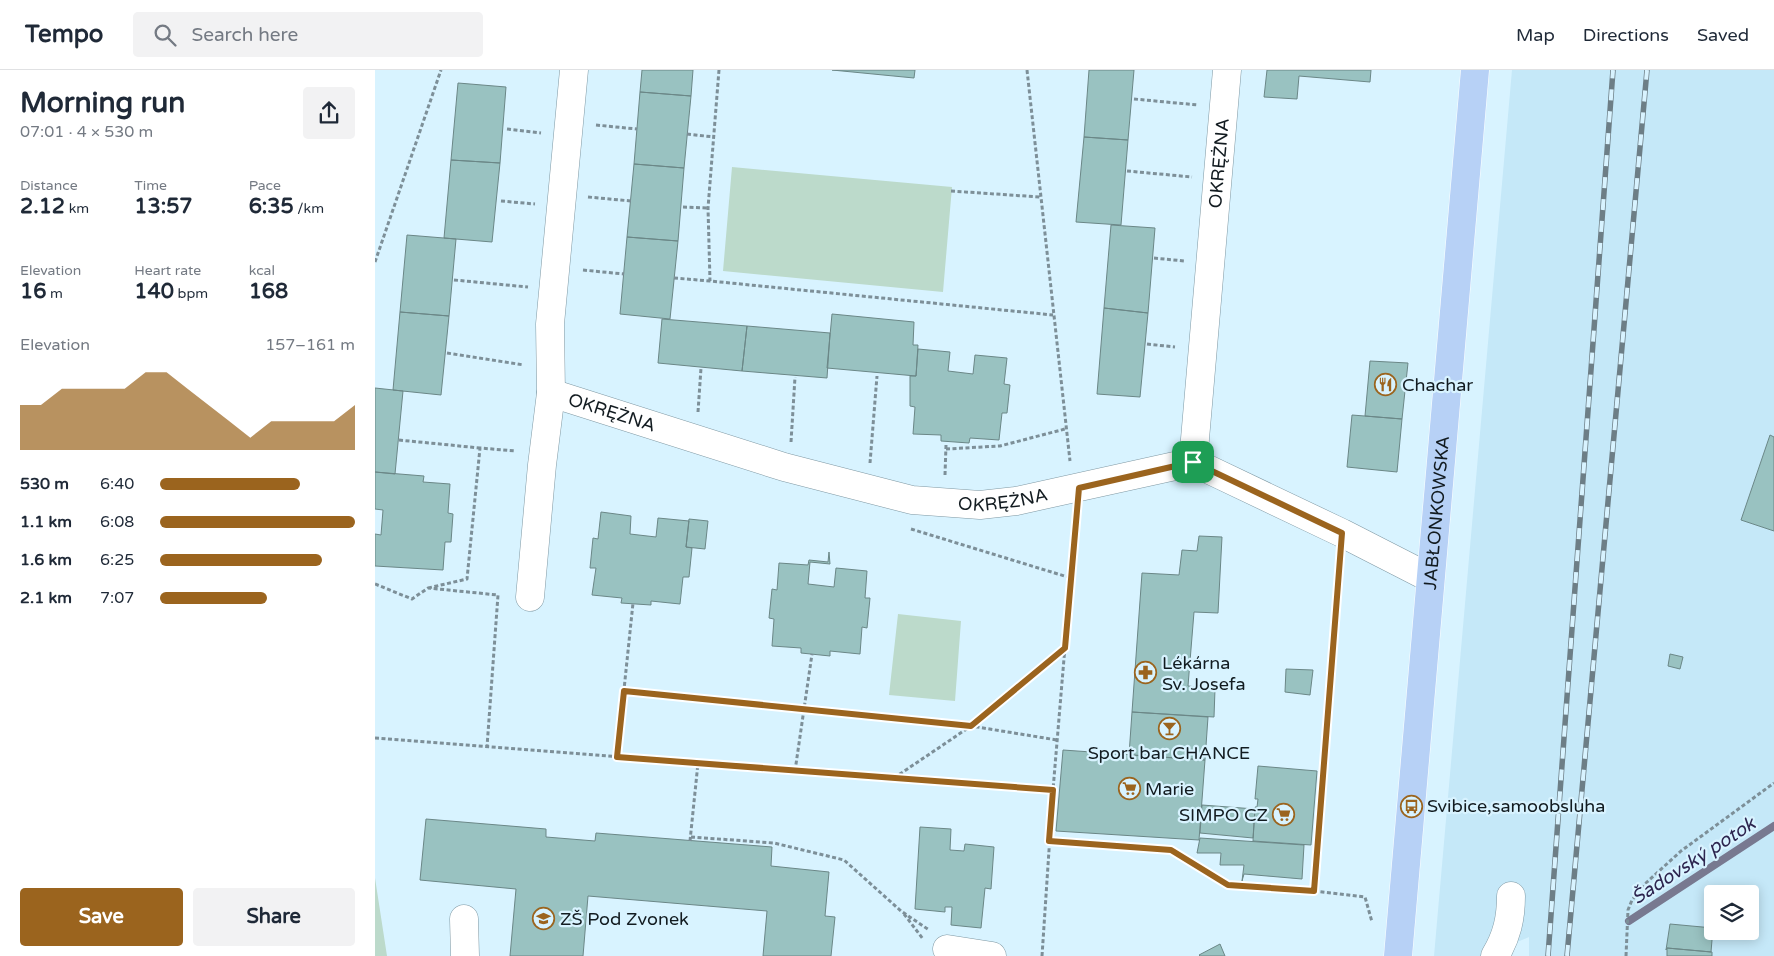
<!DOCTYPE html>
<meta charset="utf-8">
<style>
body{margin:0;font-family:"Varela Round",sans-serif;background:#f2f2f3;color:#1f2937;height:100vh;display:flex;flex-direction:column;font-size:19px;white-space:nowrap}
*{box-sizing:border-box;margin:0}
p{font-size:16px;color:#747a83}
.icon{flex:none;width:28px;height:28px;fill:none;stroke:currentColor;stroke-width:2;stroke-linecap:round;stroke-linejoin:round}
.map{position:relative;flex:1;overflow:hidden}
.panel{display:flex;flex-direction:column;background:#fff;width:375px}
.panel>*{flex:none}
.tools{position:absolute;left:1329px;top:815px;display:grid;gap:10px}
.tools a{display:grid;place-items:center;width:55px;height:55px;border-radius:5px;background:#fff;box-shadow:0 2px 12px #0003;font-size:25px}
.pin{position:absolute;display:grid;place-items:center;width:42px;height:42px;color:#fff;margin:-21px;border-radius:10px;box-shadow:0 2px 8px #0006}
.round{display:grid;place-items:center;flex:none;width:52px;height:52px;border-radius:5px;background:#f2f2f3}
.overview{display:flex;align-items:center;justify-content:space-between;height:85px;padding:0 20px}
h1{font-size:28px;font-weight:700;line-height:38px}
.stats{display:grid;grid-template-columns:repeat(3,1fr);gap:8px;height:85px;padding:5px 20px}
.stats div{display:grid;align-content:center}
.stats b{font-size:21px;font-weight:700}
.stats small{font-size:14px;font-weight:400}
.stats p{font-size:14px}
.chart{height:140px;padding:10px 20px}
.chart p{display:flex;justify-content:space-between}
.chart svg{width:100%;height:90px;margin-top:5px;fill:#9b641e;opacity:.7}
.cta{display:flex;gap:10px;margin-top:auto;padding:10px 20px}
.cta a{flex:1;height:58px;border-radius:5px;background:#9b641e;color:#fff;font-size:20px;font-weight:700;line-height:58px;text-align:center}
.cta a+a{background:#f2f2f3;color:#1f2937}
ul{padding:0 20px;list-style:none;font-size:16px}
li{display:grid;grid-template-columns:80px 60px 1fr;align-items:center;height:38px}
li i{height:12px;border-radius:6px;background:#9b641e}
header{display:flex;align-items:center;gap:30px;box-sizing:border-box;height:70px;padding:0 25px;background:#fff;border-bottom:1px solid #e0e1e3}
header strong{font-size:24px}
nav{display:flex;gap:28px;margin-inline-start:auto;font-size:18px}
.search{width:350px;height:45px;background:#f2f2f3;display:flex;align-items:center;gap:12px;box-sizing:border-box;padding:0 18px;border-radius:5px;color:#747a83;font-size:19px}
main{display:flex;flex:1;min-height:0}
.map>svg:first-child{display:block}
</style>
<header>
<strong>Tempo</strong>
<div class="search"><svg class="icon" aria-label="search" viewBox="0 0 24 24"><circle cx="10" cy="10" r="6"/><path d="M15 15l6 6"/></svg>Search here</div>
<nav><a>Map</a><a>Directions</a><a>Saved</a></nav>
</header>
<main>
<section class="panel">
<div class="overview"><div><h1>Morning run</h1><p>07:01 · 4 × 530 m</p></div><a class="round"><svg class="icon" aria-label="share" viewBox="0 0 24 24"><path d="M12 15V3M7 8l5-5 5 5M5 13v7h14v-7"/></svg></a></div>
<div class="stats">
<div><p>Distance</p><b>2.12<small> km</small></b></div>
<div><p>Time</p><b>13:57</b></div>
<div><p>Pace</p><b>6:35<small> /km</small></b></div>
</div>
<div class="stats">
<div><p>Elevation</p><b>16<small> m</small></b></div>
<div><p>Heart rate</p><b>140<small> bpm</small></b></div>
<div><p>kcal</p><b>168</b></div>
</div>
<div class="chart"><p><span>Elevation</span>157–161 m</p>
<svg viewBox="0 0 160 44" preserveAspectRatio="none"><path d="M0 44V22L10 22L20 14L30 14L40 14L50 14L60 6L70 6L80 14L90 22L100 30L110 38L120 30L130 30L140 30L150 30L160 22V44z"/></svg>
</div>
<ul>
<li><b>530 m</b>6:40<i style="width:72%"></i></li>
<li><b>1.1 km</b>6:08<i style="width:100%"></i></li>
<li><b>1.6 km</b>6:25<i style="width:83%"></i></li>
<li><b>2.1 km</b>7:07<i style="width:55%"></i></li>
</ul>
<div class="cta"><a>Save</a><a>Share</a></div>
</section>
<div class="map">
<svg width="1399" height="886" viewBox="0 0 1399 886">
<rect width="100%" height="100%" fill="#d8f3ff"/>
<!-- built -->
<path fill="#c5e8f8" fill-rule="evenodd" d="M1137 0H1399V886H1154V867L1110 886H1059ZM1338 824H1375V861H1338Z"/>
<!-- green -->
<path fill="#bcdacb" d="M357 97 577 117 568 222 348 201Z
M523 544 586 551 580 631 514 625Z
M0 808 12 886H0Z"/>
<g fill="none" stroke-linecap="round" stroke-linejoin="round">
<!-- stream -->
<path stroke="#787990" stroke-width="8" d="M1254 851 1399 756"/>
</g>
<!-- building -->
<path fill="#99c2c1" stroke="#6b8787" d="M267 0H318L316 26 265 22Z
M457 0H540L539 8Z
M714 0H759L753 70 709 67Z
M892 0H996L995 12 924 6 922 29 889 27Z
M83 13 131 17 125 93 76 90Z
M265 22 316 26 309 98 259 94Z
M709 67 753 70 746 155 701 152Z
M76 90 125 93 117 172 69 168Z
M259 94 309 98 303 171 252 167Z
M736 155 780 158 773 243 729 238Z
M32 165 81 169 74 246 25 242Z
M252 167 303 171 295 249 245 244Z
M729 238 773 243 765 327 722 324Z
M25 242 74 246 66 325 18 320Z
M457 244 539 252 538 275H543L541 306 452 298Z
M287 249 372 256 367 301 283 293Z
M372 256 455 263 452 308 367 301Z
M543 279 575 282 573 301 598 304 600 285 632 288 629 314 635 315 632 343H627L624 370 595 368 594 373 566 371V365L538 364 540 337 535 336V306H541Z
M995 291 1033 293 1027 349 990 346Z
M0 318 28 321 20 404 0 402Z
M977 345 1027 349 1022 402 972 397Z
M1395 365 1399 367V461L1366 450Z
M0 402 49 406 48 412 75 414 73 443 78 444 76 472H70L68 500 0 496V464L6 465 8 440 0 439Z
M226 442 256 446 255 464 281 467 283 448 314 451 311 477 317 478 314 507H308L305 534 276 531V535L246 533 247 528 217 525 221 498H215L218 468 223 469Z
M314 449 333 451 330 479 311 477Z
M824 466 847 467 843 543 819 542 813 616 840 619 839 647 757 642 767 503 804 505 807 480 822 481Z
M454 482 455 494 435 492 433 514 459 517 461 498 492 501 490 528H495L492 558 487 557 485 584 455 581V586L426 583V578L397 576 399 549 394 548 397 519 402 520 404 493 433 495 434 490 453 492Z
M1295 584 1308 587 1305 599 1293 596Z
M911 599 938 600 935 625 910 622Z
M757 642 833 647 830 690 754 685Z
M688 680 830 690 824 770 681 761Z
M883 696 942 701 936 775 878 771 880 737H882L883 729H880Z
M827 735 880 739 878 768 825 763Z
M51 749 171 759V767L220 771 221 763 397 777 396 796 454 802 450 846 460 847 456 886H388L392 841 213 826 208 886H135L141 819 45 810Z
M545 757 576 759 575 780 589 781 590 774 619 777 616 819 610 818 606 858 576 855 577 837H570V842L540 839Z
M825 768 929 775 927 809 869 804 867 811 869 795H845L846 783H822Z
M1295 854 1338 858 1336 882 1292 878 1291 880Z
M845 874 850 886H825L824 885Z
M1292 878 1337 882V886H1292Z"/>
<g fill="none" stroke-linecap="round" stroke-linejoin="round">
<defs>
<g id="minor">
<path id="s1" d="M176 323 409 397 537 430 605 435 641 431 818 392"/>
<path id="s2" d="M818 392 852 0"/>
<path d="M818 392 967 463 1055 508"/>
<path d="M155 527 167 395 176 323 175 254 199 0"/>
<path d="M89 849 90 886"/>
<path d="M572 879 617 886"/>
<path d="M1120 886C1132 866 1136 848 1136 826"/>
</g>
<g id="major">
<path id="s3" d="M1023 886 1100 0"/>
</g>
</defs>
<!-- minor casing -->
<use href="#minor" stroke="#7f98a3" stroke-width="29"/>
<!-- major casing -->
<use href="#major" stroke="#fff" stroke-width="29"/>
<!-- path -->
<path stroke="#7d8f98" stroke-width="3" stroke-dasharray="4 2.5" stroke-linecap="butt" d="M344 0 333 138 335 211 678 245
M652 0 695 391
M759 29 823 35
M221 55 262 59
M132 59 166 63
M312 64 339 67
M752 101 817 107
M576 121 665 127
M213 127 256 131
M126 131 160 134
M308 137 333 138
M779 188 809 191
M0 192 66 0
M208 200 249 204
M299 208 335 211
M79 210 153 217
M772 274 800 277
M72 283 149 295
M323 342 326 298
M24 370 105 378
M416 372 420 307
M571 379 625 376 690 359
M495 393 502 306
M570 405 571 375
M536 459 696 508
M0 514 37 529 53 518 123 525 112 677
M53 518 92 509 105 378 141 381
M249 621 596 656 690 578
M0 668 678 720
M242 687 258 533
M420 701 437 584
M519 708 596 656 682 670
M316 767 399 773 469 790 526 841 554 860
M315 771 323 693
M675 771 797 781 853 815 939 821 965 493
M939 821 990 827 997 852
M529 844 548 869
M667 886 678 720 701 445
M1251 886 1253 840 1257 830 1272 812 1306 781 1399 713"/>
<!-- minor -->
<use href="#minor" stroke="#fff" stroke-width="28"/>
<!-- major -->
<use href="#major" stroke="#b7d1f6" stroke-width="28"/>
<defs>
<path id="rail" d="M1173 886 1238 0
M1192 886 1272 0"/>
</defs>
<!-- rail casing -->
<use href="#rail" stroke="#6d7e86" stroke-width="5.5"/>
<!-- rail -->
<use href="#rail" stroke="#d8f3ff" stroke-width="4" stroke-dasharray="11" stroke-linecap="butt"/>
</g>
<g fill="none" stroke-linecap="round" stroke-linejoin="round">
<defs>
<path id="route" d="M818 392 967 463 939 821 853 815 796 780 674 771 678 720 242 687 249 621 596 656 690 578 704 418Z"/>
</defs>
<!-- route casing -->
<use href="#route" stroke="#fff" stroke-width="10"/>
<!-- route -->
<use href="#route" stroke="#9b641e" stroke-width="6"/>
</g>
<!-- icons -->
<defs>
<symbol id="restaurant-ring" viewBox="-11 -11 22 22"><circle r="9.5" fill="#d8f3ff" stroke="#9b641e" stroke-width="1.5"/><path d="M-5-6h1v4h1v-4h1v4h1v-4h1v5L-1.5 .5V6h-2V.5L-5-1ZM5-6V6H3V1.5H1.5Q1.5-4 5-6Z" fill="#9b641e"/></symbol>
<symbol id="pharmacy-ring" viewBox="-11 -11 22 22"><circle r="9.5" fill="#d8f3ff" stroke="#9b641e" stroke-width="1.5"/><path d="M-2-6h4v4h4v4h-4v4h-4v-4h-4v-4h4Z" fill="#9b641e"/></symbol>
<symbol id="bar-ring" viewBox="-11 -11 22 22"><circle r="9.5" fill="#d8f3ff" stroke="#9b641e" stroke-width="1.5"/><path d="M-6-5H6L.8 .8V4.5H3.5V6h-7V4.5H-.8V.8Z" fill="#9b641e"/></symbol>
<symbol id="supermarket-ring" viewBox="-11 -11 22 22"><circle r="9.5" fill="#d8f3ff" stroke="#9b641e" stroke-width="1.5"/><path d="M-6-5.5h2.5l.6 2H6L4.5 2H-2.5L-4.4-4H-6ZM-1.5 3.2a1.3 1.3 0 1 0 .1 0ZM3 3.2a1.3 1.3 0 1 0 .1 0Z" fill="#9b641e"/></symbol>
<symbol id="bus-ring" viewBox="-11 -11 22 22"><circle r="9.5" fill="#d8f3ff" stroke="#9b641e" stroke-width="1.5"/><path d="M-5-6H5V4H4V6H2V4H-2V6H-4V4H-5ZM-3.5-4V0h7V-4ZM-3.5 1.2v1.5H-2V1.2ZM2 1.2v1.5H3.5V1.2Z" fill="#9b641e"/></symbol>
<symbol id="school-ring" viewBox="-11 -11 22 22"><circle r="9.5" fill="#d8f3ff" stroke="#9b641e" stroke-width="1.5"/><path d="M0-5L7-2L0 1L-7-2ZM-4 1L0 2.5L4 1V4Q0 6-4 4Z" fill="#9b641e"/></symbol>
</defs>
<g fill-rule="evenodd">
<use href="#restaurant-ring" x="998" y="302" width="25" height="25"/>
<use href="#pharmacy-ring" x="758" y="590" width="25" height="25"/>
<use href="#bar-ring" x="782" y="646" width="25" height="25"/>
<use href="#supermarket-ring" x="742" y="706" width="25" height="25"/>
<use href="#bus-ring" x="1024" y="724" width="25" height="25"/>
<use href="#supermarket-ring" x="896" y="732" width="25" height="25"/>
<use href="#school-ring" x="156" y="836" width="25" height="25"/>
</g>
<g text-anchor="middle" stroke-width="4.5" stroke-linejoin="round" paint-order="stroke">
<!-- street labels -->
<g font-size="18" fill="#121b20" stroke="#d8f3ff">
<text dy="6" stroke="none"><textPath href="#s2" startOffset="300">OKRĘŻNA</textPath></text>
<text dy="6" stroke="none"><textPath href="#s1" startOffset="64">OKRĘŻNA</textPath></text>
<text dy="6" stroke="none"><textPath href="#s1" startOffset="468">OKRĘŻNA</textPath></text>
<text dy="6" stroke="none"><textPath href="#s3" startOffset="445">JABŁONKOWSKA</textPath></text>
</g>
<!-- poi labels -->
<g font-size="18" fill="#121b20" stroke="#d8f3ff" text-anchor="start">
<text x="1027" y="321">Chachar</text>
<text x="787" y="599">Lékárna<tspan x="787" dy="21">Sv. Josefa</tspan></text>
<text x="794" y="689" text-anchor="middle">Sport bar CHANCE</text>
<text x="770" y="725">Marie</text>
<text x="1052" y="742">Svibice,samoobsluha</text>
<text x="893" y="751" text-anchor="end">SIMPO CZ</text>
<text x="185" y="855">ZŠ Pod Zvonek</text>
</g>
<!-- water labels -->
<g font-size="19" font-style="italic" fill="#2d254f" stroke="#d8f3ff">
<text transform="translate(1318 790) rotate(-33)" y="7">Šadovský potok</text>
</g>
</g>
</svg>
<div class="tools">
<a><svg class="icon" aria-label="layers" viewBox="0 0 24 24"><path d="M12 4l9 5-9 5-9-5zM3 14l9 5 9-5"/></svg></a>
</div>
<div class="pin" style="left:818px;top:392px;background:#1e9e55"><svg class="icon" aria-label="arrive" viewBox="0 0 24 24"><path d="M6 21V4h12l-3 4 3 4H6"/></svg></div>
</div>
</main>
